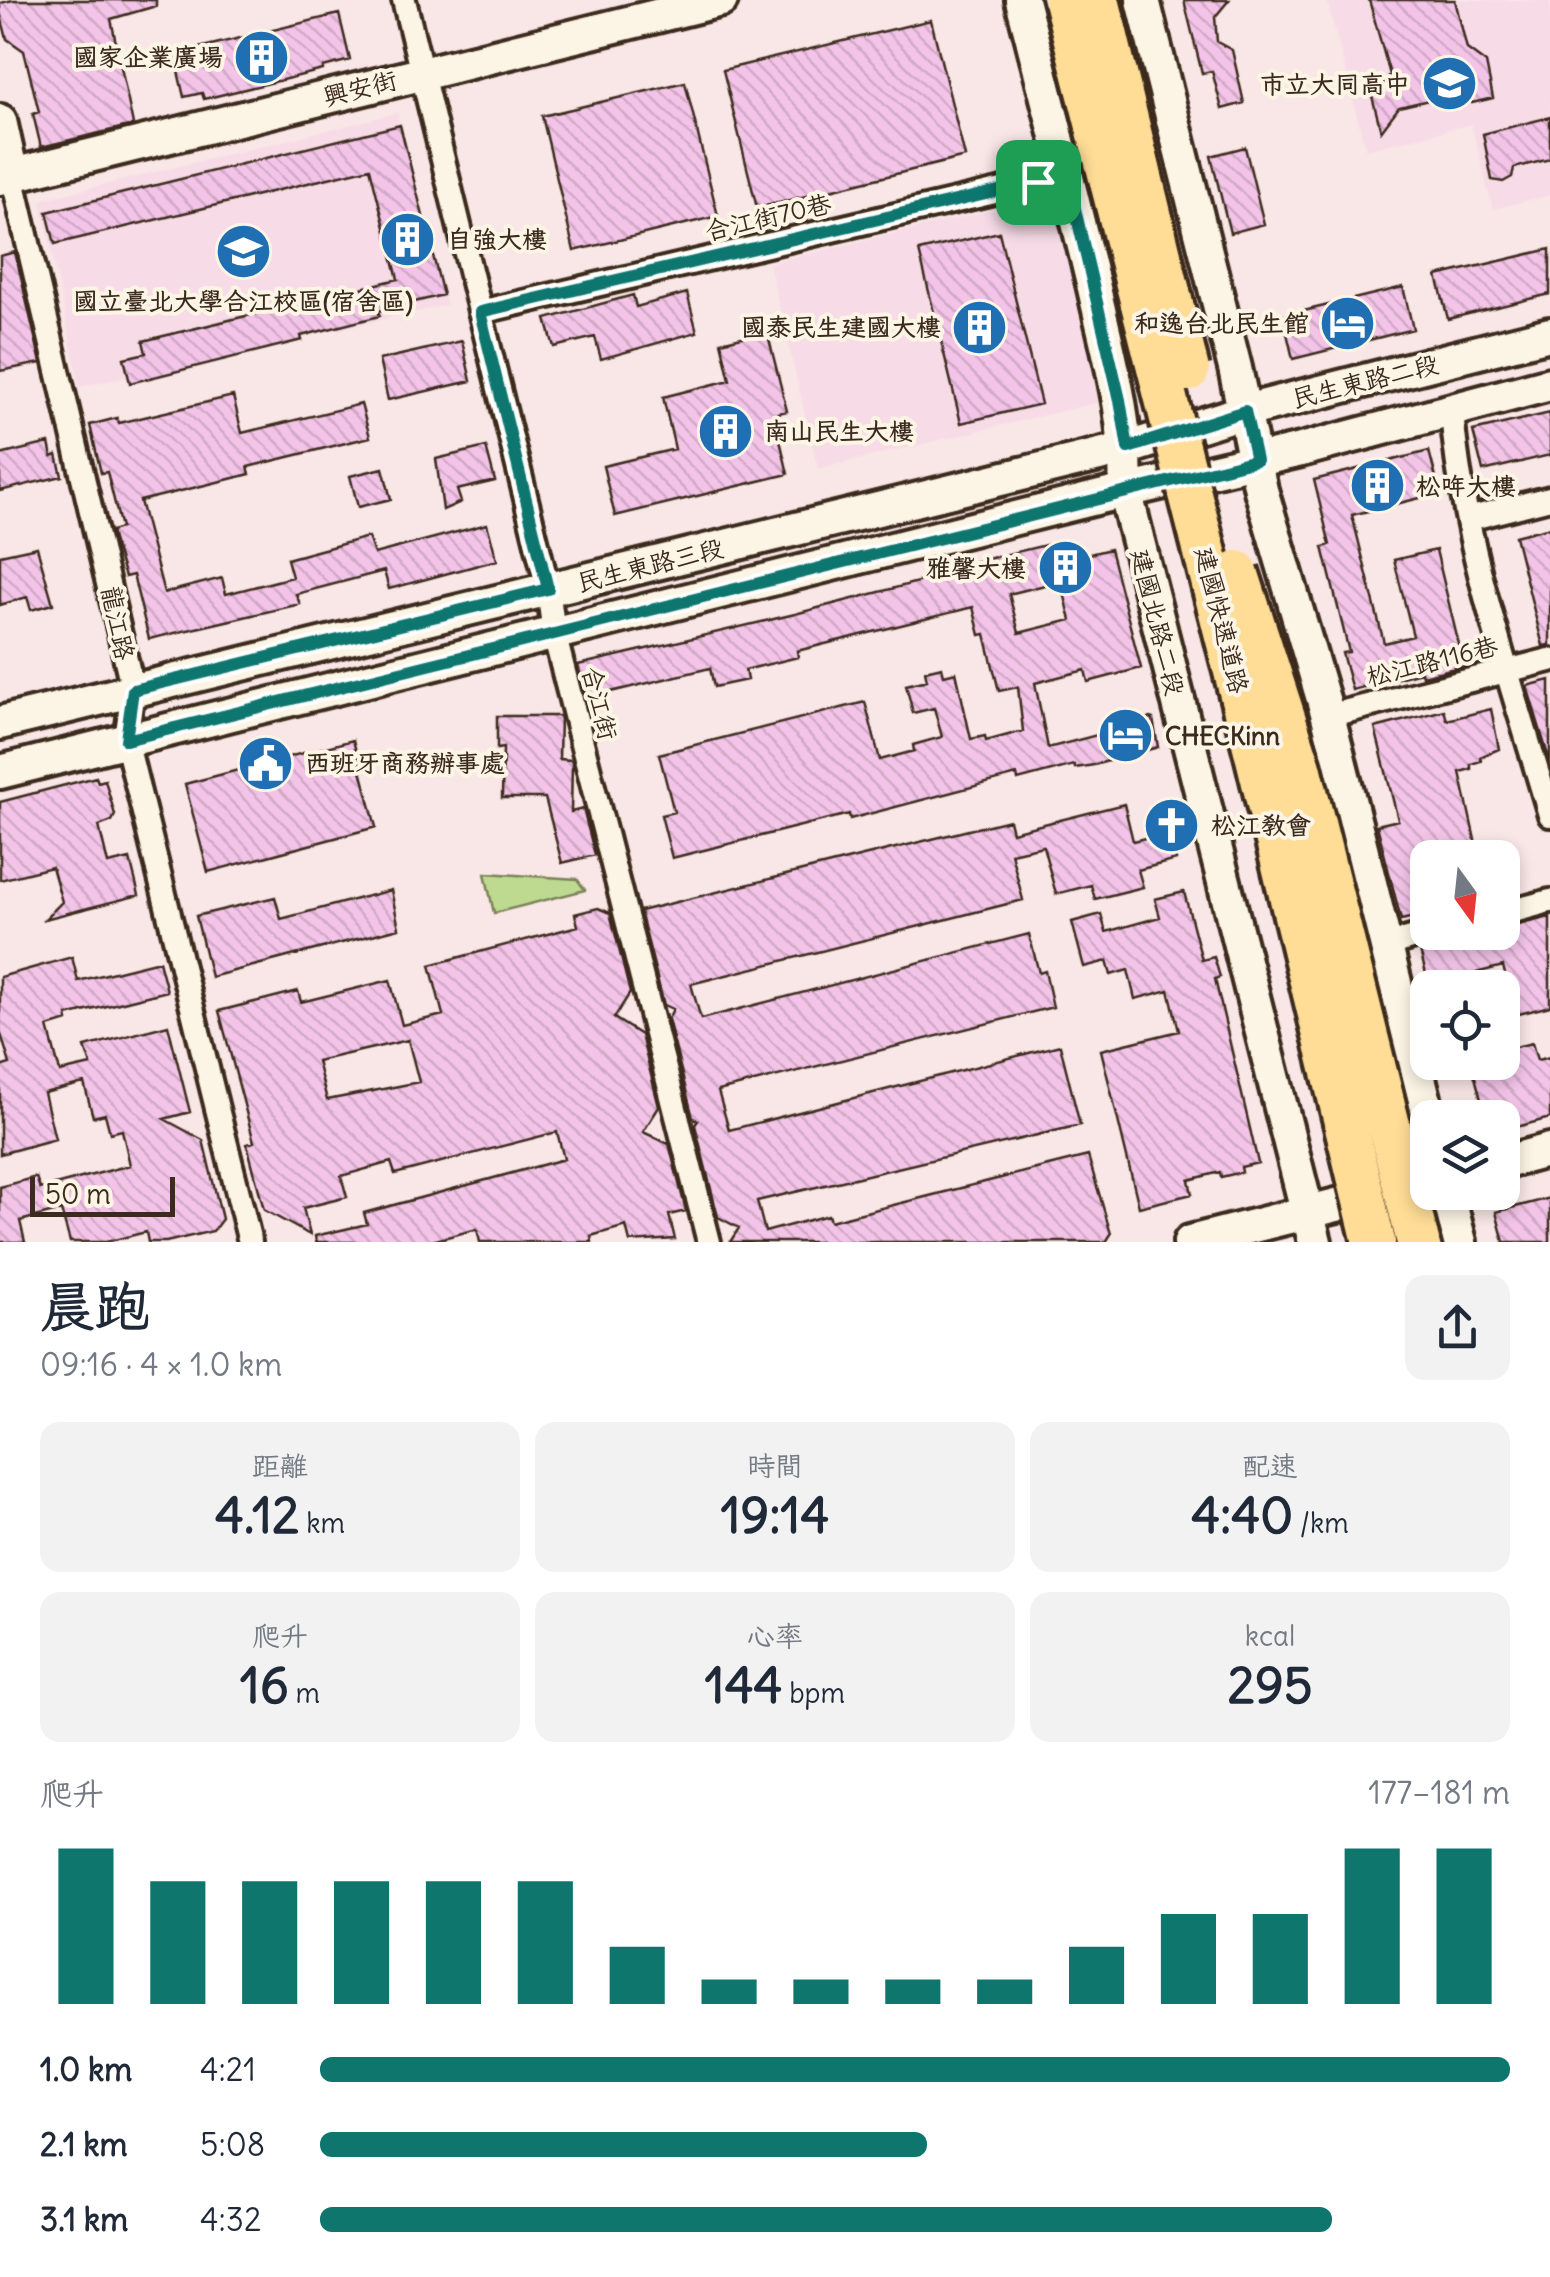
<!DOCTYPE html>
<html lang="zh-TW">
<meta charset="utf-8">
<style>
body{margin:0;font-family:Delius,"LXGW WenKai TC",sans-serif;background:#f2f2f3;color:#1f2937;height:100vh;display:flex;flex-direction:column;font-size:38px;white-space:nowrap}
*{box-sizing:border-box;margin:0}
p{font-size:32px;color:#747a83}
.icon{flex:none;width:55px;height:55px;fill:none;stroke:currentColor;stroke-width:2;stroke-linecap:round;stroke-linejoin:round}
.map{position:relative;height:1242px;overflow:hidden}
.drawer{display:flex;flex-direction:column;background:#fff;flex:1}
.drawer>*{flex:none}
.needle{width:65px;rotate:165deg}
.tools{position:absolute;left:1410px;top:840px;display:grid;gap:20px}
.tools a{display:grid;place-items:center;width:110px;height:110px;border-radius:20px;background:#fff;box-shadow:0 5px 15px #0003;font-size:50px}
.scale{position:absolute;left:30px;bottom:25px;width:145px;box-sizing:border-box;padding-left:10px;border:5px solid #3b2a1e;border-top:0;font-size:28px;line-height:35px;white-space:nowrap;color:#3b2a1e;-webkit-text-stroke:8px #fcf5e5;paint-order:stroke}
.pin{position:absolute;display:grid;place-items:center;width:85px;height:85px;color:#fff;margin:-42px;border-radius:20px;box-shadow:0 5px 15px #0006}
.round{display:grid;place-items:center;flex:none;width:105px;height:105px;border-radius:20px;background:#f2f2f3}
.headline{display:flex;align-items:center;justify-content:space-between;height:170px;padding:0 40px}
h1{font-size:55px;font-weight:800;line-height:75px}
.stats{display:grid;grid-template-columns:repeat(3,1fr);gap:15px;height:170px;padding:10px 40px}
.stats div{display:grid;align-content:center;border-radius:20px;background:#f2f2f3;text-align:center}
.stats b{font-size:50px;font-weight:800}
.stats small{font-size:28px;font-weight:400}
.stats p{font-size:28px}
.chart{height:280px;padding:20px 40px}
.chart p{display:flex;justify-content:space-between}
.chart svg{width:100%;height:180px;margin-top:10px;stroke:#0f766e;stroke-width:6}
ul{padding:0 40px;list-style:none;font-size:32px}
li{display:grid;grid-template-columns:160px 120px 1fr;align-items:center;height:75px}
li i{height:25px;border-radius:12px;background:#0f766e}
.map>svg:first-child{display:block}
</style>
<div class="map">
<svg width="1550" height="1242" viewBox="0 0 1550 1242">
<defs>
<pattern id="building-back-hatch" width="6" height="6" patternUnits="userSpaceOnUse" patternTransform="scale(2.5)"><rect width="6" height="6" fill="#f3c4e8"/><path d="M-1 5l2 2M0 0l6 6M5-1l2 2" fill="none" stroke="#d1a9c7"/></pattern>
</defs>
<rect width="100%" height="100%" fill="#f9e6e6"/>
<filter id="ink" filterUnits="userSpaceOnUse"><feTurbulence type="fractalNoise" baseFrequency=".01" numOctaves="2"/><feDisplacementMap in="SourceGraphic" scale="20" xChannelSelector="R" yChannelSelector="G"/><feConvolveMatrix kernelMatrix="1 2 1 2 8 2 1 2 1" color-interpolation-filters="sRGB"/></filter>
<g filter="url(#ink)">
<!-- built -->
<path fill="#f7dce7" d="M1327 0H1550V195L1493 209 1471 124 1366 150Z
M397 113 447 305 80 387 41 200Z
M1055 195 1104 401 818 469 769 263Z"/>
<!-- park -->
<path fill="#beda91" stroke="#7c8258" stroke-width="2.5" d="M485 873 577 879 585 890 494 913Z"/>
<!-- building -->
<path fill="url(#building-back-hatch)" stroke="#3b2a1e" stroke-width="2.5" fill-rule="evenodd" d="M13 0H156V6L111 19 133 125 41 147 33 114 39 112 24 51 7 39 0 12V3Z
M1184 0H1229L1215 17 1217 42 1232 50 1244 103 1222 109 1212 71 1202 73Z
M1369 0H1455L1467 49 1486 63 1493 98 1472 103 1467 91 1399 107 1381 131 1372 96 1390 75Z
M339 14 350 60 323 67V70L204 99 202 93 184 97 174 54Z
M931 20 965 157 757 208 723 70Z
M685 82 718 216 574 251 542 116Z
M1550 117V159L1514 168 1512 177 1503 182 1492 180 1483 134Z
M400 125 443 295 378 311 380 316 301 336 302 340 130 383 124 358 146 353 143 341 398 279 370 168 55 244 47 212Z
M1245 147 1264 224 1230 233 1211 156Z
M999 232 1041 404 961 423 919 251Z
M1550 249V294L1448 319 1437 276Z
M15 252 41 363 0 371V256Z
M1403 287 1413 329 1293 359 1283 316Z
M687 293 697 332 601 359 595 337 554 347 546 319 633 295 636 307Z
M767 331 787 411 774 414 788 474 615 516 603 466 675 449 663 397 730 380 721 342Z
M462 341 471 381 388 400 379 360Z
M233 396 242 433 361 404 370 437 248 467 250 474 140 501 164 593 222 578 226 594 292 577 287 559 368 537 374 554 487 524 497 560 389 589 384 571 296 594 300 604 149 639 133 575 125 577 113 540 111 531 121 528 107 472 101 473 90 425 117 418 119 423Z
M1550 413V455L1483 471 1473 431Z
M49 443 52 457 57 455 62 476 0 491V455Z
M486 447 495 481 457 490 461 502 443 510 436 459Z
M1429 451 1440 493 1352 515 1384 643 1413 636 1394 560 1436 550 1464 666 1422 676 1421 672 1352 690 1342 653 1349 652 1323 547 1330 545 1314 480Z
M383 468 391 499 358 507 350 476Z
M1550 527V645L1543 646 1515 536Z
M1062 541 1074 548 1077 557 1110 549 1141 668 1088 682 1085 670 1035 683 1048 748 1120 729 1119 726 1150 718 1153 719 1158 747 1094 765 1075 768 1074 765 1018 780 1017 775 850 819 849 814 672 858 661 815 674 812 659 754 865 702 880 760 914 751 913 745 942 737 934 708 913 713 906 685 927 680 925 671 942 667 944 675 956 672 971 739 985 736 986 741 1023 731 1018 687 999 691 985 634 980 635 973 607 797 651 798 657 745 670 747 680 714 687 710 668 586 698 578 665 795 614 964 570 962 565ZM1061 581 1071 620 1019 633 1009 594Z
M37 547 53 604 31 610 27 597 0 605V555Z
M1550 680V762L1527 686Z
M1491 709 1499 749 1480 757 1481 761 1471 764V769L1460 772 1479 858H1428V914L1401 920 1377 825 1398 820 1375 728 1444 710 1447 720Z
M497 716H560L559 759 571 760 572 763 571 812 583 809 595 855 562 863 545 798H502L503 748 497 749Z
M353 740 376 827 208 872 185 784Z
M96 777 98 782 105 780 115 815 112 821 99 826 108 864 130 859 139 895 45 919 62 902 52 867 0 880V802Z
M1124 804 1133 841 1169 832 1176 860 1138 870 1143 887 1095 899 1091 885 1056 894 1043 846 1011 853 1023 900 691 984 701 1019 1029 934 1039 973 1045 971 1053 1007 718 1091 729 1130 1060 1045 1080 1125 757 1201 765 1232 828 1215 830 1221 1088 1156 1111 1234 1106 1242H730L739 1228 718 1217 695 1125 698 1120 693 1118 668 1019 673 1009 664 1005 640 911 1009 820 1012 832Z
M391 890 399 928 211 977 196 916 275 897 281 919Z
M1184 892 1202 960 1214 957 1220 977 1215 979 1258 1163 1241 1167 1242 1172 1221 1177 1220 1172 1189 1180 1192 1194 1139 1207 1101 1050 1179 1031 1169 990 1135 999 1128 970 1111 975 1107 961 1084 967 1072 922 1101 914 1106 932 1160 917 1155 899Z
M598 908 610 913 630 993 614 1018 641 1035 659 1107 643 1132 669 1144 686 1211 669 1215 675 1239 630 1242 626 1226 591 1236 592 1242H480L477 1229 428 1242H316L315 1236 367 1224 364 1213 564 1159 557 1132 395 1174 391 1162 341 1176 347 1197 303 1208 310 1235 264 1210 247 1144 254 1142 219 1011 298 991 301 1002 390 980 402 1025 443 1015 430 965 578 926 575 914ZM408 1040 419 1082 327 1100 317 1061Z
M1550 917V1006L1515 1015 1503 966 1429 985 1420 951 1444 941 1477 932H1502V929Z
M72 957 78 981 159 961 167 991 67 1016 68 1021 48 1027 60 1072 91 1065 85 1047 168 1025 190 1112 164 1119 203 1140 222 1219 213 1231 166 1242H148L146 1232 106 1242H70L61 1210 20 1221 25 1242H0V1187L36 1177 40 1189 130 1165 122 1130 110 1133 105 1114 93 1117 84 1083 44 1093 55 1139 0 1154V1067L10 1064 0 1031V977Z
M1532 1043 1537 1060 1550 1057V1118L1502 1131V1118H1486L1471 1062H1502V1050Z
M1550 1198V1242H1504L1496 1212Z"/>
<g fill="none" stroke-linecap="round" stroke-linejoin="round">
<defs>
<path id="street" d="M404 0 548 589 554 633 709 1242
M12 175 133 690 126 740 250 1242
M480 312 1067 175
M1452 410C1461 542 1513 687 1550 815
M1468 519 1550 498
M1328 716 1550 660
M1502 914 1550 901
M1387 945 1432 932"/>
<path id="secondary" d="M1022 0C1047 96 1071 192 1094 288 1109 356 1129 421 1125 490L1315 1242
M1143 0 1235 368 1261 490 1328 716 1429 1118
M0 121 12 175
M0 178 721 0
M0 723 1128 448 1245 411 1550 334
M0 772 1100 497 1301 450 1550 384
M1502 1163 1550 1150
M1447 1192 1460 1242
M1190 1242 1428 1182"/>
</defs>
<!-- street casing -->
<use href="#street" stroke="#3b2a1e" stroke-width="30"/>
<!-- secondary casing -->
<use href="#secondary" stroke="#3b2a1e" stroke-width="40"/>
<!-- street -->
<use href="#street" stroke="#fcf5e5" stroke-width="22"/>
<!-- secondary -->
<use href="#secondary" stroke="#fcf5e5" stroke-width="32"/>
<defs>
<path id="highway-bridge" d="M1065 0 1258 762 1374 1242
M1098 0 1188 370
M1237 572 1300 767 1418 1242"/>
</defs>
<!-- highway-bridge casing -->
<use href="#highway-bridge" stroke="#3b2a1e" stroke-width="50" stroke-linecap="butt"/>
<!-- highway-bridge -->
<use href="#highway-bridge" stroke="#ffdd96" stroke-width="42"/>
</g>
</g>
<g fill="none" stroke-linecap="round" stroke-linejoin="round" filter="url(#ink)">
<defs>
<path id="route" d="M1067 175 1120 400 1128 448 1245 411 1256 460 126 740 133 690 548 589 480 312Z"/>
</defs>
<!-- route casing -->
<use href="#route" stroke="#fff" stroke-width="20"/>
<!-- route -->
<use href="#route" stroke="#0f766e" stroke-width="12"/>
</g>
<!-- icons -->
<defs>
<symbol id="building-disc" viewBox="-11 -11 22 22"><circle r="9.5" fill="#1f6fb2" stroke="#fcf5e5"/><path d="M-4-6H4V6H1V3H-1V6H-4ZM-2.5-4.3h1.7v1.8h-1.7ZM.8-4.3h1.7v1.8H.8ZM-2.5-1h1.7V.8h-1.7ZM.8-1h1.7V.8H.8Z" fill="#fff"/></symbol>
<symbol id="school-disc" viewBox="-11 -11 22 22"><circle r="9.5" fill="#1f6fb2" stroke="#fcf5e5"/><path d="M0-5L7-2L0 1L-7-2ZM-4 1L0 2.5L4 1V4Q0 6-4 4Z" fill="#fff"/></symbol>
<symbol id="university-disc" viewBox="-11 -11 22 22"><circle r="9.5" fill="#1f6fb2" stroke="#fcf5e5"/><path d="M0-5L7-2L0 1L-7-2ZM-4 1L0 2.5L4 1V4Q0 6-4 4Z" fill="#fff"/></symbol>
<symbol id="hotel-disc" viewBox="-11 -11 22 22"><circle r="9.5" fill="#1f6fb2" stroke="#fcf5e5"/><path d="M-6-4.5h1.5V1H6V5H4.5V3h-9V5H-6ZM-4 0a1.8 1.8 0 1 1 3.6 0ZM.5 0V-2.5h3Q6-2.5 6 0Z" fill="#fff"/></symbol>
<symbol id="civic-disc" viewBox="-11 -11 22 22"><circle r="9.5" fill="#1f6fb2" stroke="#fcf5e5"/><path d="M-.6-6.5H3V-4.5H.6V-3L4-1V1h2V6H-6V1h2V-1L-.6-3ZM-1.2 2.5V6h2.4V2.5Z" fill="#fff"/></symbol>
<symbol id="church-disc" viewBox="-11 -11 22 22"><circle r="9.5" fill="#1f6fb2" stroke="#fcf5e5"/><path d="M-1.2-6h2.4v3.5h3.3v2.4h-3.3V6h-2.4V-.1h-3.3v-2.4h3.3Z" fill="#fff"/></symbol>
</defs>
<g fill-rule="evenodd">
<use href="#building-disc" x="230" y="26" width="63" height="63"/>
<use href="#school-disc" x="1418" y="52" width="63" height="63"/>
<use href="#building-disc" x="376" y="208" width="63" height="63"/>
<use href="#university-disc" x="212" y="220" width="63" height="63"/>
<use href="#hotel-disc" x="1316" y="292" width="63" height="63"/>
<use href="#building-disc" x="948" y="296" width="63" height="63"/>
<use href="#building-disc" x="694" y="400" width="63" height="63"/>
<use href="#building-disc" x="1346" y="454" width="63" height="63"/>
<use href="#building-disc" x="1034" y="536" width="63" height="63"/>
<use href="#hotel-disc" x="1094" y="704" width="63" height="63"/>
<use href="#civic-disc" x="234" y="732" width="63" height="63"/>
<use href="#church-disc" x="1140" y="794" width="63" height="63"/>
</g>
<g text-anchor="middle" stroke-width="8" stroke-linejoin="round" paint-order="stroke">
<!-- poi labels -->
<g font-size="25" font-weight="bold" fill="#3b2a1e" stroke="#fcf5e5" text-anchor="start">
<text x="223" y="66" text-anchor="end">國家企業廣場</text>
<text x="1410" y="93" text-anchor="end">市立大同高中</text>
<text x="447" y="248">自強大樓</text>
<text x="243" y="310" text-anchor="middle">國立臺北大學合江校區(宿舍區)</text>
<text x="1309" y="332" text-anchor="end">和逸台北民生館</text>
<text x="941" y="336" text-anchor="end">國泰民生建國大樓</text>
<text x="764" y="440">南山民生大樓</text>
<text x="1416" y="495">松哖大樓</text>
<text x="1026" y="577" text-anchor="end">雅馨大樓</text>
<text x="1165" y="745">CHECKinn</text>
<text x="305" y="772">西班牙商務辦事處</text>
<text x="1211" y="834">松江教會</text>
</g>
<!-- street labels -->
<g font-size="25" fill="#3b2a1e" stroke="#fcf5e5">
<text transform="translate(360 88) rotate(-14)" y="9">興安街</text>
<text transform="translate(768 217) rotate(-13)" y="9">合江街70巷</text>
<text transform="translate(1365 381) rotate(-14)" y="9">民生東路二段</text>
<text transform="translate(650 565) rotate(-14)" y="9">民生東路三段</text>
<text transform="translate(1222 620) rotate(76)" y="9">建國快速道路</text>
<text transform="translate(1158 622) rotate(76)" y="9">建國北路二段</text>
<text transform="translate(118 623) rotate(78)" y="9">龍江路</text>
<text transform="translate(1432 661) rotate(-14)" y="9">松江路116巷</text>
<text transform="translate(600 703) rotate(76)" y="9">合江街</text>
</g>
</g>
</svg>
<div class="tools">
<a><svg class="needle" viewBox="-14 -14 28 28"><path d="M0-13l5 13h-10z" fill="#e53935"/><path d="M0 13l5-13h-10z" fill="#747a83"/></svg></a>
<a><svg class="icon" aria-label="locate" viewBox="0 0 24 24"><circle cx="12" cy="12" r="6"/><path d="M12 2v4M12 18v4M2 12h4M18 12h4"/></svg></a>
<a><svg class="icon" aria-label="layers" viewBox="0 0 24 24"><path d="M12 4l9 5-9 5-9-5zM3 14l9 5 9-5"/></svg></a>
</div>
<div class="scale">50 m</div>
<div class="pin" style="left:1038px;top:182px;background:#1e9e55"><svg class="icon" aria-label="arrive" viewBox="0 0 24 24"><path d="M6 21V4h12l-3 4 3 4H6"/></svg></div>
</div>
<section class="drawer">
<div class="headline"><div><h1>晨跑</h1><p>09:16 · 4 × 1.0 km</p></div><a class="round"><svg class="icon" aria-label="share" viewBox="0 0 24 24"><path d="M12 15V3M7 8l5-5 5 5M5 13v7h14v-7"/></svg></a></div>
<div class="stats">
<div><p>距離</p><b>4.12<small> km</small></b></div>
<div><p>時間</p><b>19:14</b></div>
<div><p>配速</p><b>4:40<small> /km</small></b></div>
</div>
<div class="stats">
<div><p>爬升</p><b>16<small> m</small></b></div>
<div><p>心率</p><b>144<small> bpm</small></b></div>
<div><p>kcal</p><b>295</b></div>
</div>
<div class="chart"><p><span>爬升</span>177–181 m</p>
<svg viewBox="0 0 160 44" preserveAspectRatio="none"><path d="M5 44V6M15 44V14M25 44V14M35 44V14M45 44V14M55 44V14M65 44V30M75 44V38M85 44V38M95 44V38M105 44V38M115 44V30M125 44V22M135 44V22M145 44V6M155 44V6"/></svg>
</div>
<ul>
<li><b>1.0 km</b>4:21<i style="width:100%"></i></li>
<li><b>2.1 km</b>5:08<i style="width:51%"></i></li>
<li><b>3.1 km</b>4:32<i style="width:85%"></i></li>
</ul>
</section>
